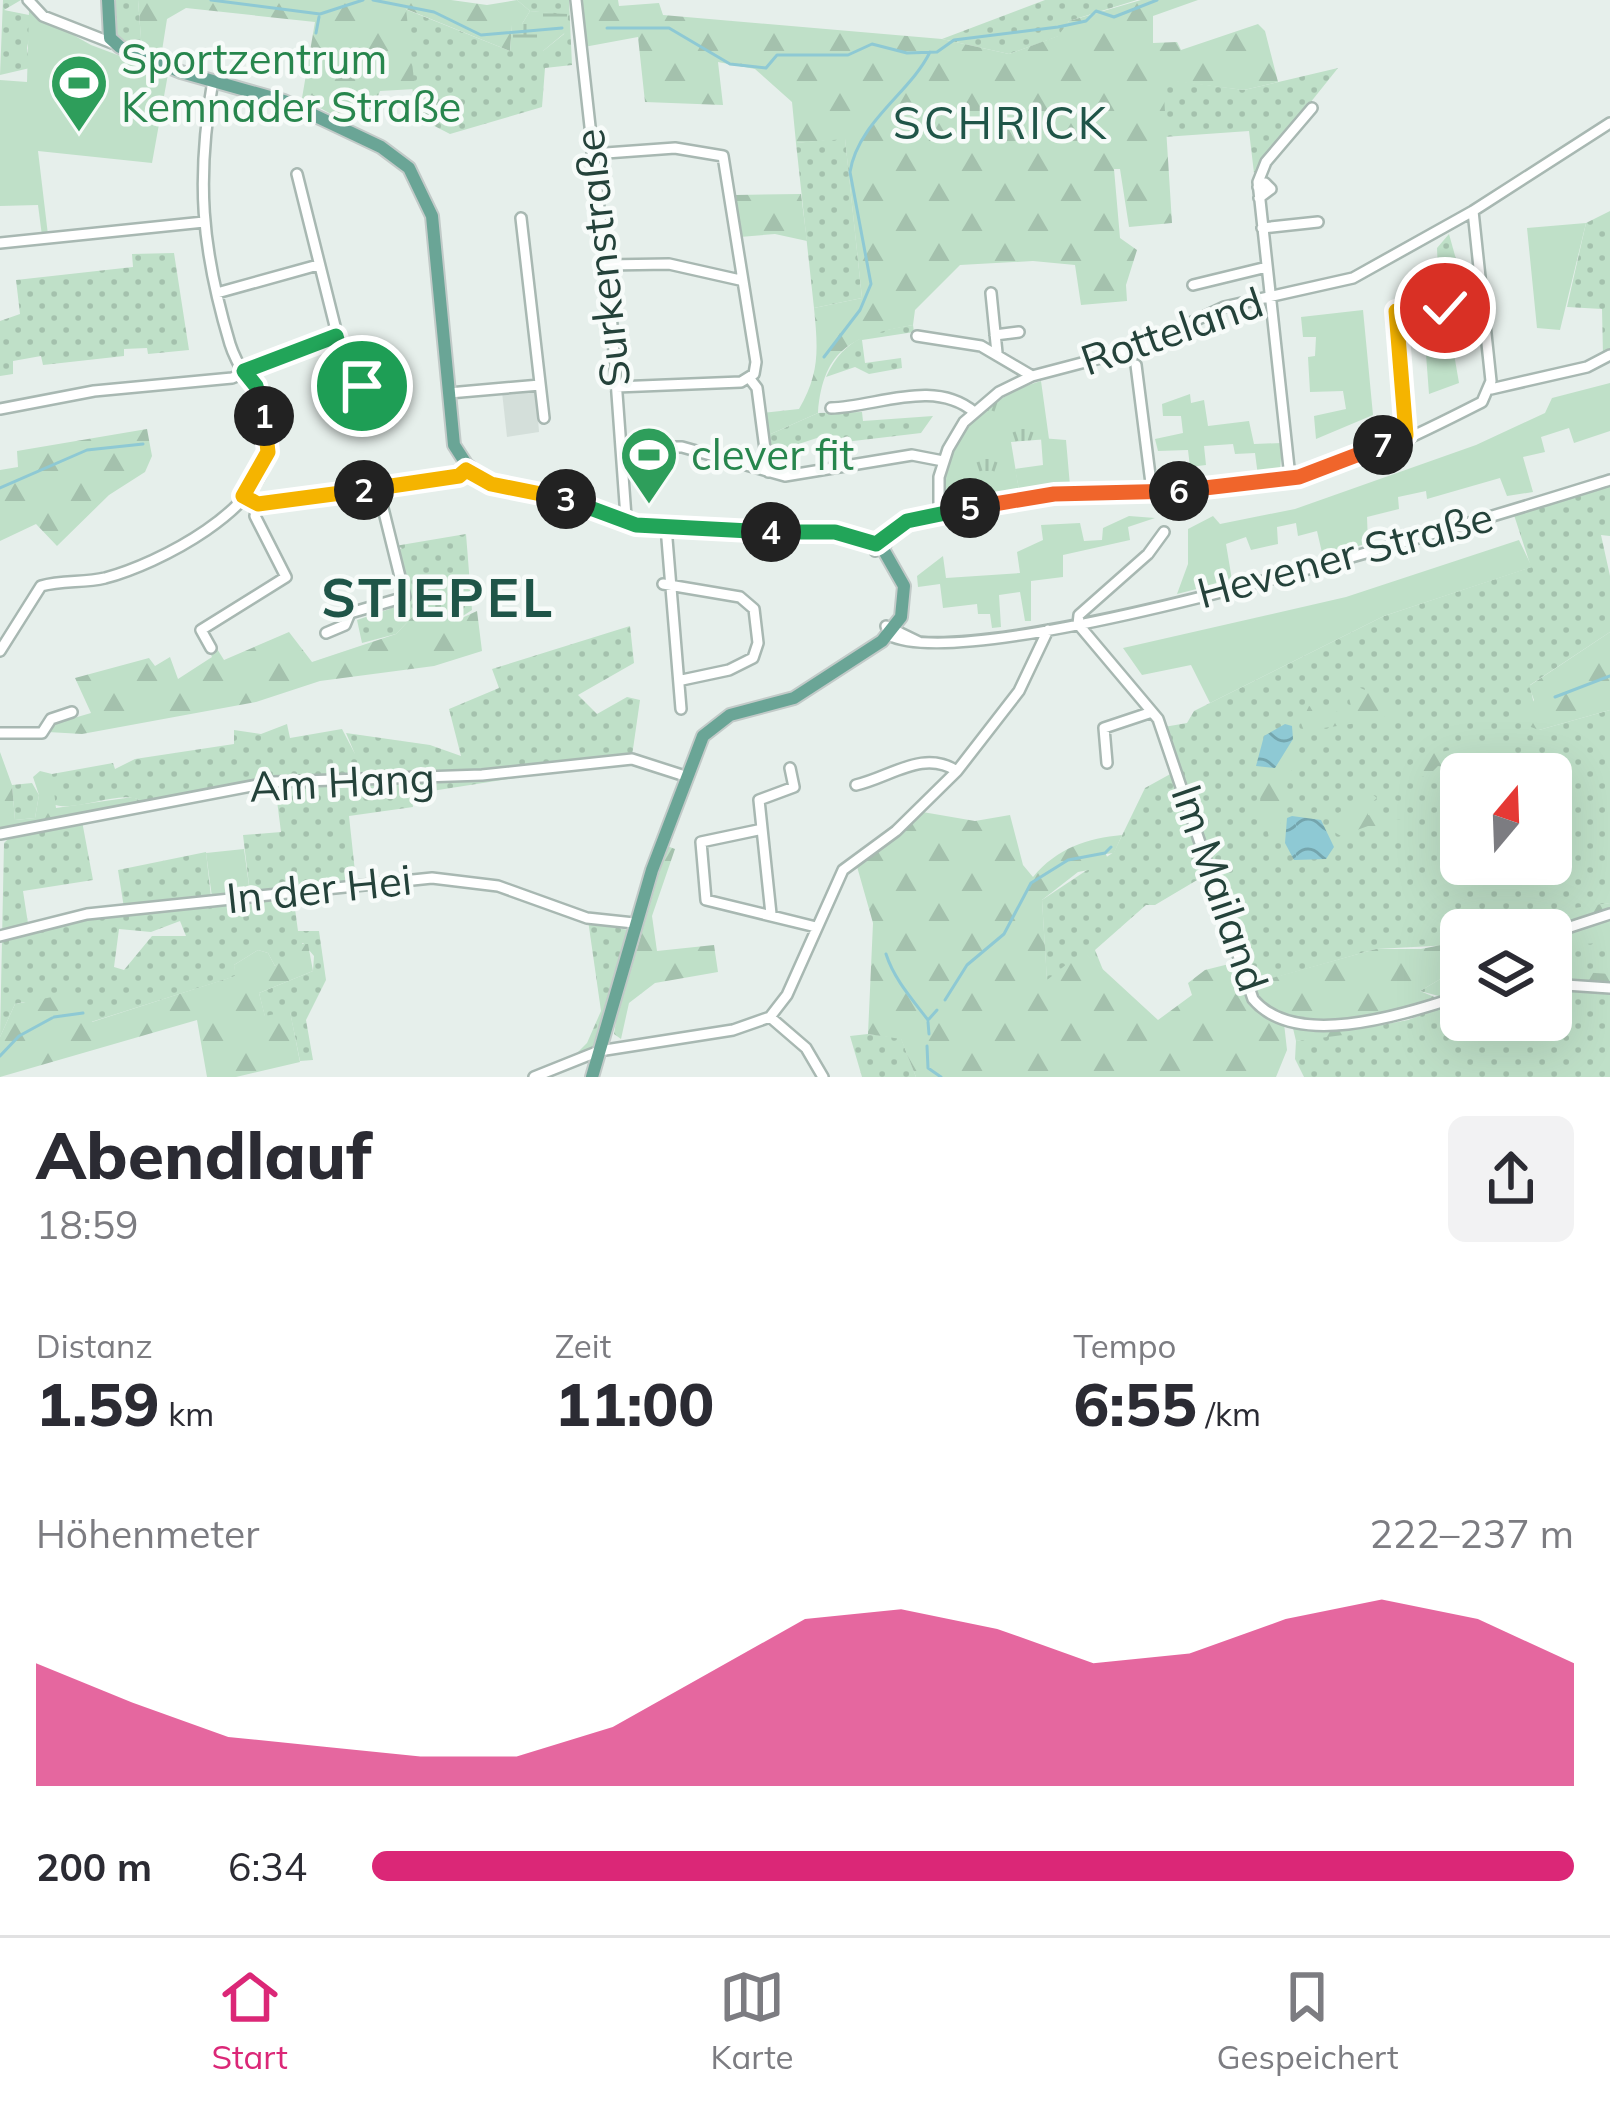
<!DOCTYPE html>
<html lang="de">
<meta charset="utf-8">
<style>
body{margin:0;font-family:Mulish,sans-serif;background:#f2f2f3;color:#2b2b33;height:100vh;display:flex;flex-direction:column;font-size:45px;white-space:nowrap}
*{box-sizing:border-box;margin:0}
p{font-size:39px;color:#7c7c81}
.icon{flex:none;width:66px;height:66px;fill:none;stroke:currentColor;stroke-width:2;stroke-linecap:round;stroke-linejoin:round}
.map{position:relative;height:1077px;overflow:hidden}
.side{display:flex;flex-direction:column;background:#fff;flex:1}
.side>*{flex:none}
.needle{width:78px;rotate:19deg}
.buttons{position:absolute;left:1440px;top:753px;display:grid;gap:24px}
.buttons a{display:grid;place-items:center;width:132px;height:132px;border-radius:18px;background:#fff;box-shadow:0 12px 48px #0002;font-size:60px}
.pin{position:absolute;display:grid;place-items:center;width:102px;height:102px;color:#fff;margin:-51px;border:6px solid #fff;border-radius:50%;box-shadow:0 3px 12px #0007}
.km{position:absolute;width:60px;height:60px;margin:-30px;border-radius:50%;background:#222;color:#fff;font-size:33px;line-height:60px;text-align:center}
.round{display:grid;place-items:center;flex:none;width:126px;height:126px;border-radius:18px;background:#f2f2f3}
.headline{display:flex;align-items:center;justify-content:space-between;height:204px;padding:0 36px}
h1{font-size:66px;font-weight:800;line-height:90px}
.metrics{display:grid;grid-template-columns:repeat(3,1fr);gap:18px;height:204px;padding:12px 36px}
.metrics div{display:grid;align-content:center}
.metrics b{font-size:60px;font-weight:800}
.metrics small{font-size:33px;font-weight:400}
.metrics p{font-size:33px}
.chart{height:336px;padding:24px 36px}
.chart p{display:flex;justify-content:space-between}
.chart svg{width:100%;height:216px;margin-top:12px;fill:#db2777;opacity:.7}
ul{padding:0 36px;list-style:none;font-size:39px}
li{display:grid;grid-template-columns:192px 144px 1fr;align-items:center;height:90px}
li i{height:30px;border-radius:15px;background:#db2777}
.menu{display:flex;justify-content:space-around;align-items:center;height:168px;border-top:3px solid #e1e1e2;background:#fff;font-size:33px;color:#7c7c81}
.menu a{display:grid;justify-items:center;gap:6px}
.menu .selected{color:#db2777}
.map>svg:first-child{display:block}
</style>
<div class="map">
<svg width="1610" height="1077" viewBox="0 0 1610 1077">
<defs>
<pattern id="grass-dots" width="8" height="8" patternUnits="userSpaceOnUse" patternTransform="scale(3)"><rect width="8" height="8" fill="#bfe0c8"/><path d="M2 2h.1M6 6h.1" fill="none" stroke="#a4c1ad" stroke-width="1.8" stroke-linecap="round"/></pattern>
<pattern id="forest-firs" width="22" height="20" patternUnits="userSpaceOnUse" patternTransform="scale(3)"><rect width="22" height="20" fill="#bfe0c8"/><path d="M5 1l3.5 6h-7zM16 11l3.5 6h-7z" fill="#a4c1ad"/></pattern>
<pattern id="wetland-marsh" width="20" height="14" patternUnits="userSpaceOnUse" patternTransform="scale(3)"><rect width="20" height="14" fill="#bfe0c8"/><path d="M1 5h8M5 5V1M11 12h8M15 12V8" fill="none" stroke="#a4c1ad"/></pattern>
<pattern id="park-tufts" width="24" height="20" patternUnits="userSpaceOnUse" patternTransform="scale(3)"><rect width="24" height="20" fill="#bfe0c8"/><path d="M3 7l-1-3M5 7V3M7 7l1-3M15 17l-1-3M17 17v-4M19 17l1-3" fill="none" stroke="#a4c1ad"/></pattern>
<pattern id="water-waves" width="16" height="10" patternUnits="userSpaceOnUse" patternTransform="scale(3)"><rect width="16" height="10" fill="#8ec9d4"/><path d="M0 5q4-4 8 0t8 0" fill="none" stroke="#74a5ad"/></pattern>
</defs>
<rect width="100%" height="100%" fill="#e6efeb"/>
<!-- built -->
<path fill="#d4dfda" d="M536 388 539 432 507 437 502 392Z"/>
<!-- grass -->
<path fill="url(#grass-dots)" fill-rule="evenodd" d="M3 0H21L4 10 34 16 27 48 30 68 0 75Z
M113 0H138L142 51 114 40Z
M517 0H569L572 65 545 68 542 107 450 134 415 116 405 9 510 51H543L564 34 568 15 530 11Z
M1045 0H1137L1069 21 1059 36 1009 54 942 39Z
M1338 68 1254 173 1249 131 1164 137 1162 79 1244 90Z
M845 138 862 298 814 308 796 143Z
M1610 211V352L1603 356 1602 309 1567 307 1586 223Z
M1449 234 1459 270 1438 272 1437 248Z
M174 253 189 350 148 354 147 348 124 349V356L43 365 41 356 13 361V374L0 376V321L20 314 16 280 133 267 132 254Z
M913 325 914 332 862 340 865 363 901 358 902 368 869 374 855 367 826 377C845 336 871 332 913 325Z
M862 412 863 421 933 416 921 433 828 444 820 437 768 454 764 437 818 413Z
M1610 481V536L1601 535 1610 576V632L1530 685 1539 730 1610 710V903L1461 930V941L1451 945 1376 949 1256 983 1214 870 1155 905H1146L1095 950 1103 970 1083 952 1047 982 1042 900 1114 852 1145 788 1174 772 1184 811 1194 809 1164 727 1187 723 1194 711 1384 616 1531 567 1514 515ZM1461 774H1551V864H1461Z
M466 534 472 610 452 623 415 614 396 634 362 643 357 620 410 602 396 552 402 548 395 546Z
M630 626 634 663 578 695 597 714 627 697 640 700 632 756 506 770 270 780 143 802C122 787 78 814 52 804V774L113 763 115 769 135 759 234 744V730L261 734 287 724 290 738 342 729 355 754 346 733 430 745 461 756 449 709 499 688 492 669Z
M580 768 419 793 413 780Z
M410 780 413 807 349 816 356 881 250 893 243 835 281 832 275 785Z
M32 783 39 795 35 818 15 820 12 785Z
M82 821 93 880 23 891 29 930 89 916 293 894 298 931H319L326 980 306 1020 313 1060 300 1061 290 1012 265 1017 259 993 313 971 314 956 303 943 275 966 268 953 258 950 234 965 236 976 91 1022 24 1002 15 1004 0 1037 4 843 10 837ZM180 921 186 936H152L124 970 114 967 119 929 151 932Z
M206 852 211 897 124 908 118 870Z
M1610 915V1077H1304L1295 1059 1296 1041 1408 1020 1461 1000V1020H1551V947Z
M588 920 627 930 594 1047 571 1059 587 1043 601 1011Z
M1461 967V994L1446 998 1420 991Z
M868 1034 901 1038 916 1077H862L850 1036Z"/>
<!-- forest -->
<path fill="url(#forest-firs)" d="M138 0H451L487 5 517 0 530 11 522 24 512 25 510 51 406 9 415 89 380 91 373 109 331 114 302 98 315 22 186 8 167 19 161 57 142 51Z
M579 0H618L619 6 659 3 663 15 942 39 1009 54 1058 36 1069 21 1141 0H1198L1153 16V43L1177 42 1181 50 1258 24 1265 31 1278 82 1244 90 1163 80 1172 223 1129 227 1120 169H1114L1120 238 1137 250 1126 285 1127 301 1081 305 1075 265 1033 261 960 265 915 310 913 325C855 335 823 347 818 413L764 437 762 413 799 409C820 373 818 349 814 308L862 298 845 139 796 143 792 102 755 69 718 62 723 105 645 102 638 37 584 47Z
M801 194 807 241 775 234 740 237 736 195Z
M147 429 152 456 145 472 109 495 57 546 36 524 0 541V470L18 467 17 451Z
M448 606 453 622 477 611 482 651 434 666 320 681 256 702 82 734 48 732 50 725 91 713 75 678 149 658 155 666 170 657 178 679 212 657 208 649 214 644 224 660 289 632 312 662 396 634 415 614 413 609Z
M1610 632V710L1539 730 1520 723 1534 700 1529 686Z
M1358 687 1382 697 1385 707 1395 708 1398 721 1375 714 1357 723 1304 731 1301 723 1309 706 1335 712 1351 706 1349 698Z
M1295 738 1300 740 1282 804 1280 839 1269 837 1260 803 1262 771H1274Z
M1494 742 1507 744 1517 755H1482L1472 761 1497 774 1438 766 1428 776 1414 778 1407 768 1424 755Z
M0 752 12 785 15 820 35 818 39 795 33 777 40 771 52 774 56 808 133 797 143 802 0 830Z
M1372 794 1377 798 1367 807 1368 815 1403 820 1402 826H1368L1341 836 1334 832 1333 816Z
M911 810 975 821 1010 815 1023 865 1033 877C1057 848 1088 838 1122 835L1114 853 1106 854 1110 866 1078 872 1042 900 1047 980 1083 951 1158 1020 1192 995 1188 983 1205 970 1249 959 1257 982 1376 949H1421L1461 941V967L1420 991 1451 1004 1351 1034 1296 1041 1292 1024 1284 1023 1287 1050 1276 1077H916L901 1039 868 1034 873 923 854 856Z
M667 846 675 849 652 916 657 951 714 945 718 972 655 983 629 1003 621 1039 614 1034 616 1021Z
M1610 903V912L1564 928 1484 930 1517 916Z
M1610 915V942L1585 944 1590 933 1584 932 1551 954 1570 930Z
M297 944H308L313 971 259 993 265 1016 290 1011 300 1062 236 1077H207L197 1020 0 1077V1037L15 1004 63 995 88 1009 92 1022 235 976 234 965 258 950 268 953 275 966Z
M1551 970 1610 974V986L1551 981Z"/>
<!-- wetland -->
<path fill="url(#wetland-marsh)" d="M530 11 568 14 567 31 543 51H510L512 24H522Z"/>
<!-- park -->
<path fill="url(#park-tufts)" d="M1041 381 1049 439 1011 442 1019 490 944 502C938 441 987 397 1041 381Z"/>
<!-- garden -->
<path fill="#bfe0c8" d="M29 10 91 45 168 74 152 163 38 151 48 235 42 236 38 205 0 206V80L27 82Z
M1586 223 1560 330 1537 328 1527 228Z
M1363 310 1373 415 1316 439 1314 416 1346 409 1343 391 1310 392 1308 357 1315 356 1316 337H1303L1301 317Z
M1447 313 1459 383 1429 394 1423 315Z
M1610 383V431L1574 443 1569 428 1541 437 1545 452 1523 457 1533 492 1507 496 1500 478 1427 499 1426 491 1398 497 1399 509 1367 517 1368 543 1323 557 1317 531 1298 536 1296 523 1277 527 1278 544 1251 550 1246 537 1226 544 1232 580 1177 594 1188 564V529L1213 516 1220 524 1295 509 1476 445 1545 413 1552 398Z
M1190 394 1191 403 1204 400 1208 426 1249 421 1254 444 1282 443 1280 472 1258 476 1255 453 1235 454 1233 444 1204 446 1206 465 1190 467 1188 450 1158 451 1155 439 1183 433 1181 416H1163L1162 404Z
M1041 438 1066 440 1070 486 1019 490 1015 469 1043 465Z
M983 471 986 491 951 497 948 477Z
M1129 516 1155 518 1128 527 1130 540 1063 555V577L1031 581V621H1025L1020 592 999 595 1001 627 992 628 990 614H978L977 604 943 608 940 584 918 587 917 576 943 556 946 578 1020 573 1017 552 1043 540 1041 525 1080 523 1084 541 1102 540 1103 528Z
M1519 540 1532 567 1384 616 1210 703 1191 665 1142 675 1123 648 1346 597Z
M244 849 250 893 212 897 206 853Z"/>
<!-- water -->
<path fill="url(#water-waves)" d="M1285 724 1292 726 1293 739 1275 768 1256 766 1264 736Z
M1292 816 1321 820 1334 847 1326 859 1294 860 1285 843 1287 818Z"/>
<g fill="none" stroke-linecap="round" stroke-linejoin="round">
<!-- stream -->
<path stroke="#8ec9d4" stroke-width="3" d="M211 0 320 14 363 0
M373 0 434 12 481 35 562 28
M607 28H669L730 64 766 68 777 55H848L872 44 907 53 937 52 954 40 1058 27 1086 21 1096 11 1114 17 1157 0
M316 33 319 17
M824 357 860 310 871 284 850 172C858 122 910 93 930 52
M0 488 87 450 143 444
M1555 697 1610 676
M886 954C894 979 912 999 928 1020
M945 1000 967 965 1004 934 1031 883 1068 860 1105 853 1111 847
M54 1017 83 1013
M929 1019 937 1010
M928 1022 929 1034
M927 1046 928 1068 941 1077
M0 1056 19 1036 52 1018"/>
<defs>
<path id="minor" d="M28 0 43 16 112 43
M576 0 612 325 626 517
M592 154 675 148 723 156 756 362 754 374 741 382 616 387
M297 174 348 378 355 397 365 395 364 387 350 385
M1258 187 1265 183 1271 189 1259 198
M521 218 544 418
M1262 228 1318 222
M0 243 204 222
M606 265 669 264 740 280
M1193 285 1267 267
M217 293 318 265
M991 293 997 353
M995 335 1019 332
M917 336 981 346 1032 376
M1136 365 1152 491
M750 379 757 388 768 472
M1491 389 1587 367 1610 355
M449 393 540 385
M831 408C876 407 934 378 974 412
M0 409 94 391 232 378 336 336
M1406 435 1395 311 1484 307
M622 447H682L785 476 912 455 943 461
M1290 477 1258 182 1266 162 1312 108
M243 495C282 517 411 483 459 475L470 466
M939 513V477L948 449 964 422 999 392 1032 376 1135 349 1224 307 1353 278 1473 211
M898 525 883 549 875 551C889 487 1141 495 1196 491 1229 488 1263 483 1296 477 1357 466 1427 430 1482 402L1491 381 1473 211 1610 123
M666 527 681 709
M663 584 740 597 754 609 758 643 753 658 729 670 682 680
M1078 624 1158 719 1253 999C1296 1051 1407 1013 1461 996
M1078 624 1079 615 1148 554 1164 532
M326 633 345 625 350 613 405 597 378 488
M919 642 886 626 889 635C974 680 1497 515 1610 480
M211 648 201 630 286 577 255 516 258 504
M0 651 41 586C62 580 84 583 105 578 158 564 267 509 269 445 270 400 241 380 230 344 201 247 196 179 213 80
M0 733H42L51 719 72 712
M1107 763 1104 728 1152 712
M856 785C891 777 923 749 957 771
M758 830 701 842 706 900 816 927
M0 834 273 782 482 775 632 759 685 776
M771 914 759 800 794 787 790 768
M0 936 87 914 432 878 498 886 587 918 634 923
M1551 942 1564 929 1610 914
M1551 984 1610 988
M770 1017 806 1048 823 1077
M534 1077 599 1051 733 1030 770 1017 787 995 843 870 896 831 957 771 1019 691 1048 630"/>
<path id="major" d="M108 0 110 38 120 47 181 72 284 101 381 147 409 168 432 216 454 445 474 476 559 497 636 525 847 535 883 549 904 586 901 617 882 641 794 698 730 715 703 736 652 870 592 1077"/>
</defs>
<!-- minor casing -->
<use href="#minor" stroke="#a8b8b2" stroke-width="14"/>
<!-- major casing -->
<use href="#major" stroke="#c2cac8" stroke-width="16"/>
<!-- minor -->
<use href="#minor" stroke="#fff" stroke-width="9"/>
<!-- major -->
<use href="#major" stroke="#6aa596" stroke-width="12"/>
</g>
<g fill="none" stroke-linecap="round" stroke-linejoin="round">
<defs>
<path id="split-1" d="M264 416 256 386 244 371 336 336 350 385 362 386"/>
<path id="split-2" d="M264 416 268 452 243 496 258 504 364 490"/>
<path id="split-3" d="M364 490 459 476 466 470 491 484 566 499"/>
<path id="split-4" d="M566 499 636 525 771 532"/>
<path id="split-5" d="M771 532H835L876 544 907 521 970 508"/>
<path id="split-6" d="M970 508 1054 494 1179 491"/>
<path id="split-7" d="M1179 491 1299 477 1383 445"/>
<path id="split-8" d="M1383 445 1406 435 1396 311 1445 308"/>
</defs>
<!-- split-1 casing -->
<use href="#split-1" stroke="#fff" stroke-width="24"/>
<!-- split-2 casing -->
<use href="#split-2" stroke="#fff" stroke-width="24"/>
<!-- split-3 casing -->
<use href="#split-3" stroke="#fff" stroke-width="24"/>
<!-- split-4 casing -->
<use href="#split-4" stroke="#fff" stroke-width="24"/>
<!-- split-5 casing -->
<use href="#split-5" stroke="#fff" stroke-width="24"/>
<!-- split-6 casing -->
<use href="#split-6" stroke="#fff" stroke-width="24"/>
<!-- split-7 casing -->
<use href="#split-7" stroke="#fff" stroke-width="24"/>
<!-- split-8 casing -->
<use href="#split-8" stroke="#fff" stroke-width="24"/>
<!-- split-1 -->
<use href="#split-1" stroke="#22a559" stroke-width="15"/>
<!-- split-2 -->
<use href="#split-2" stroke="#f5b400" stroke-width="15"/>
<!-- split-3 -->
<use href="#split-3" stroke="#f5b400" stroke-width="15"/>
<!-- split-4 -->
<use href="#split-4" stroke="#22a559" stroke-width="15"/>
<!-- split-5 -->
<use href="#split-5" stroke="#22a559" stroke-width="15"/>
<!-- split-6 -->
<use href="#split-6" stroke="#f0652b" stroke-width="15"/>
<!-- split-7 -->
<use href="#split-7" stroke="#f0652b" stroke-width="15"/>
<!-- split-8 -->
<use href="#split-8" stroke="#f5b400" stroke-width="15"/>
</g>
<!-- icons -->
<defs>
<symbol id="stadium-pin" viewBox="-11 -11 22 30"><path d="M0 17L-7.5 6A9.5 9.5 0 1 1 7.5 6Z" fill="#2e9e5b" stroke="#f7fbf9"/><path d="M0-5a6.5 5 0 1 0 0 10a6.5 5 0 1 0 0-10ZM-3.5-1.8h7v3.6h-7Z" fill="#fff"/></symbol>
</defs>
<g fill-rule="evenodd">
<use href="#stadium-pin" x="46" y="50" width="66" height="90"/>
<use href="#stadium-pin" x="616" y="422" width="66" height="90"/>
</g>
<g text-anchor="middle" stroke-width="9" stroke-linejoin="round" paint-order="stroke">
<!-- leisure labels -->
<g font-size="42" fill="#27864d" stroke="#f7fbf9" text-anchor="start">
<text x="121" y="74">Sportzentrum<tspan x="121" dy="48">Kemnader Straße</tspan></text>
<text x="691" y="470">clever fit</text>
</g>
<!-- street labels -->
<g font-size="42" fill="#24423a" stroke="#f7fbf9">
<text transform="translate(602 258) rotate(-96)" y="15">Surkenstraße</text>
<text transform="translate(1172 331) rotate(-19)" y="15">Rotteland</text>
<text transform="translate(1345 555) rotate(-15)" y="15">Hevener Straße</text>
<text transform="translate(342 782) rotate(-3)" y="15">Am Hang</text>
<text transform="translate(1220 888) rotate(71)" y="15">Im Mailand</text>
<text transform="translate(319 889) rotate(-6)" y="15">In der Hei</text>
</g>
<!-- neighbourhood labels -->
<g font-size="45" letter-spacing="3" fill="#1f5548" stroke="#f7fbf9">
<text x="1001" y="139">SCHRICK</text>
</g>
<!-- district labels -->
<g font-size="54" font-weight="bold" letter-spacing="3" fill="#1f5548" stroke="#f7fbf9">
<text x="438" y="617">STIEPEL</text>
</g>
</g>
</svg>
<div class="buttons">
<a><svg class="needle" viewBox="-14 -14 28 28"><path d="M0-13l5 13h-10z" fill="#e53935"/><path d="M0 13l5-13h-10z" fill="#7c7c81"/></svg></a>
<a><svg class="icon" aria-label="layers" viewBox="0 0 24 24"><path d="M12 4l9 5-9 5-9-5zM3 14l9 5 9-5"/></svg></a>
</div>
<div class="pin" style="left:362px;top:386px;background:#1e9e55"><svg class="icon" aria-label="arrive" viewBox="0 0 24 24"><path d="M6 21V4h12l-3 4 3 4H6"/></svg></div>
<div class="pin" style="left:1445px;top:308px;background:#d93025"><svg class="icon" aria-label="check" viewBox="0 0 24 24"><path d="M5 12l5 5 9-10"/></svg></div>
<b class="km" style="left:264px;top:416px">1</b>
<b class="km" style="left:364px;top:490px">2</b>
<b class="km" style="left:566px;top:499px">3</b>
<b class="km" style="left:771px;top:532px">4</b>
<b class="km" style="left:970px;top:508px">5</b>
<b class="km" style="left:1179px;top:491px">6</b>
<b class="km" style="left:1383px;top:445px">7</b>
</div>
<section class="side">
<div class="headline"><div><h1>Abendlauf</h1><p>18:59</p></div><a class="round"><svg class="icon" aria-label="share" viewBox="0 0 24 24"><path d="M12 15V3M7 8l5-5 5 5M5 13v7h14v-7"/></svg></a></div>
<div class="metrics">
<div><p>Distanz</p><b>1.59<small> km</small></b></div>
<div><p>Zeit</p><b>11:00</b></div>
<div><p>Tempo</p><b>6:55<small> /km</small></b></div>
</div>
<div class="chart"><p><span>Höhenmeter</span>222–237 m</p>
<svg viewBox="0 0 160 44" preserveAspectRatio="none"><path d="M0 44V19L10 27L20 34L30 36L40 38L50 38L60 32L70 21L80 10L90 8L100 12L110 19L120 17L130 10L140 6L150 10L160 19V44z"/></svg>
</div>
<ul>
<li><b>200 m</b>6:34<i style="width:100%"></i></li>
</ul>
</section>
<nav class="menu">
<a class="selected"><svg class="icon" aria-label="home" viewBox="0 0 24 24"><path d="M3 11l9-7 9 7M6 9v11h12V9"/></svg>Start</a>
<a><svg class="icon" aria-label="map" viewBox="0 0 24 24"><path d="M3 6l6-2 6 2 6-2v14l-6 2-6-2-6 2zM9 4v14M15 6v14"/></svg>Karte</a>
<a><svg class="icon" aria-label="saved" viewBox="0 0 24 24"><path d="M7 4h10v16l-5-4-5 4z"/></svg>Gespeichert</a>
</nav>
